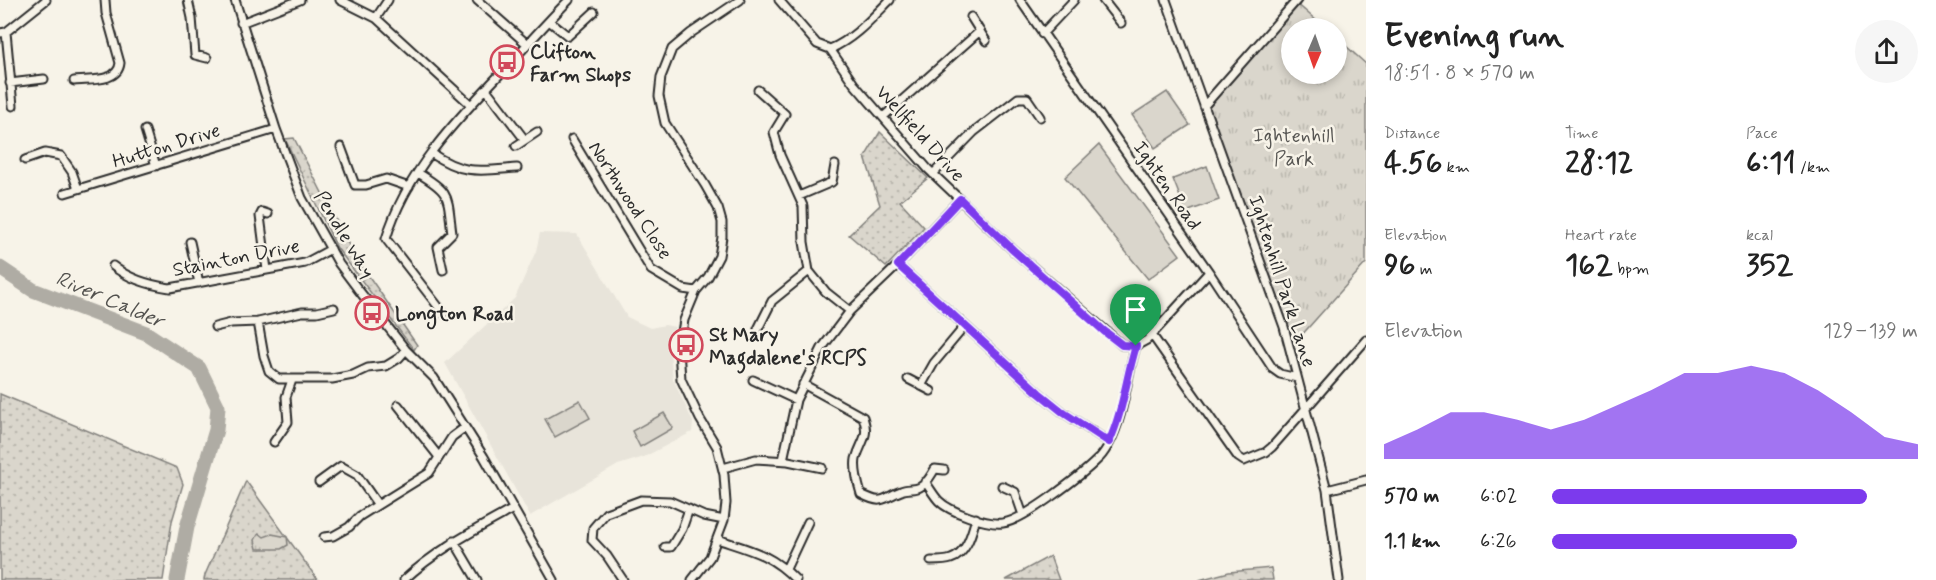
<!DOCTYPE html>
<meta charset="utf-8">
<style>
body{margin:0;font-family:Mynerve,sans-serif;background:#f6f6f6;color:#222;height:100vh;display:flex;flex-direction:column;font-size:22px;white-space:nowrap}
*{box-sizing:border-box;margin:0}
p{font-size:20px;color:#767676}
.icon{flex:none;width:33px;height:33px;fill:none;stroke:currentColor;stroke-width:2;stroke-linecap:round;stroke-linejoin:round}
.map{position:relative;flex:1;overflow:hidden}
.details{display:flex;flex-direction:column;background:#fff;width:570px}
.details>*{flex:none}
.needle{width:39px;rotate:182deg}
.fabs{position:absolute;left:1281px;top:18px;display:grid;gap:12px}
.fabs a{display:grid;place-items:center;width:66px;height:66px;border-radius:50%;background:#fff;box-shadow:0 3px 9px #0003;font-size:30px}
.pin{position:absolute;display:grid;place-items:center;width:51px;height:51px;color:#fff;margin:-62px -26px;border-radius:50% 50% 50% 0;rotate:-45deg;box-shadow:0 0 6px #0007}
.pin .icon{rotate:45deg}
.round{display:grid;place-items:center;flex:none;width:63px;height:63px;border-radius:32px;background:#f6f6f6}
.head{display:flex;align-items:center;justify-content:space-between;height:102px;padding:0 18px}
h1{font-size:33px;font-weight:700;line-height:45px}
.metrics{display:grid;grid-template-columns:repeat(3,1fr);gap:9px;height:102px;padding:6px 18px}
.metrics div{display:grid;align-content:center}
.metrics b{font-size:30px;font-weight:700}
.metrics small{font-size:16px;font-weight:400}
.metrics p{font-size:16px}
.chart{height:168px;padding:12px 18px}
.chart p{display:flex;justify-content:space-between}
.chart svg{width:100%;height:108px;margin-top:6px;fill:#7c3aed;opacity:.7}
ul{padding:0 18px;list-style:none;font-size:20px}
li{display:grid;grid-template-columns:96px 72px 1fr;align-items:center;height:45px}
li i{height:15px;border-radius:8px;background:#7c3aed}
main{display:flex;flex:1;min-height:0}
.map>svg:first-child{display:block}
</style>
<main>
<div class="map">
<svg width="1366" height="580" viewBox="0 0 1366 580">
<defs>
<pattern id="grass-dots" width="8" height="8" patternUnits="userSpaceOnUse" patternTransform="scale(1.5)"><rect width="8" height="8" fill="#dad6cc"/><path d="M2 2h.1M6 6h.1" fill="none" stroke="#bbb8af" stroke-width="1.8" stroke-linecap="round"/></pattern>
<pattern id="park-tufts" width="24" height="20" patternUnits="userSpaceOnUse" patternTransform="scale(1.5)"><rect width="24" height="20" fill="#dad6cc"/><path d="M3 7l-1-3M5 7V3M7 7l1-3M15 17l-1-3M17 17v-4M19 17l1-3" fill="none" stroke="#bbb8af"/></pattern>
</defs>
<rect width="100%" height="100%" fill="#f7f3e8"/>
<filter id="ink" filterUnits="userSpaceOnUse"><feTurbulence type="fractalNoise" baseFrequency=".0167" numOctaves="2"/><feDisplacementMap in="SourceGraphic" scale="12" xChannelSelector="R" yChannelSelector="G"/><feConvolveMatrix kernelMatrix="1 2 1 2 8 2 1 2 1" color-interpolation-filters="sRGB"/></filter>
<g filter="url(#ink)">
<!-- built -->
<path fill="#e8e4da" d="M540 233 577 234 627 317 650 328 665 325 675 327 670 352 673 379 693 422 692 432 644 457 618 465 530 516 445 363 515 298 536 251Z"/>
<!-- grass -->
<path fill="url(#grass-dots)" stroke="#82807c" stroke-width="1.5" d="M880 132 928 178 900 201 924 227 886 267 849 235 880 205 865 157Z
M294 138 354 255 417 345 414 350 337 248 285 139Z
M0 394 177 468 183 484 172 521 163 580H0Z
M246 481 318 580H204L205 575Z
M1050 556 1059 580H1006Z
M1271 568 1273 580H1199L1229 572Z"/>
<!-- park -->
<path fill="url(#park-tufts)" stroke="#82807c" stroke-width="1.5" d="M1295 2 1325 28H1292V74H1336L1337 38 1366 64V263L1291 347 1204 106Z
M259 533 264 537 272 534 287 537 288 545 281 549H257L255 540Z"/>
<!-- pitch -->
<path fill="#dad6cc" stroke="#82807c" stroke-width="1.5" d="M1167 92 1190 125 1155 148 1132 115Z
M1099 145 1180 255 1148 279 1065 177Z
M1207 166 1219 200 1186 212 1173 179Z
M580 400 590 418 555 437 545 419Z
M664 413 673 428 640 447 632 431Z"/>
<g fill="none" stroke-linecap="round" stroke-linejoin="round">
<!-- river -->
<path stroke="#afaca4" stroke-width="15" d="M0 268 33 290 146 333 199 368 218 407 216 430 187 527 177 580"/>
<defs>
<path id="street" d="M188 0 192 18 195 55 207 58
M235 0 276 129 302 198 339 264 357 288 406 350 434 378 484 457 554 580
M340 0 376 18 470 104
M477 0 527 44
M779 0 817 44 830 49 854 84 928 169 1013 250 1122 345 1136 346 1147 340 1209 272
M1020 0 1209 272 1273 369 1280 374 1297 378
M1103 0 1121 23
M1166 0 1284 327 1327 490 1339 580
M971 17 986 41
M376 18 388 0
M549 21 568 36 594 12
M241 23 300 0
M6 32 13 106
M0 33 6 32 46 0
M1042 34 1074 0
M830 49C854 39 872 18 890 0
M74 81C89 79 118 83 120 63L106 13 105 0
M10 83 44 79
M486 89 525 140
M758 90 785 114 774 132 780 155 803 206 804 242 809 271 826 292 850 311
M1204 106 1297 0
M883 117 980 31
M145 130 156 166
M572 139 651 270 683 289 696 291
M516 146 537 132
M341 147 355 185H366L386 179 409 187
M431 153C463 175 479 171 517 168
M25 160 45 153 61 156 72 172 78 189
M418 173C452 193 447 196 452 233L438 247 443 270
M933 174 974 132 1018 98H1027L1040 117
M65 193 276 129
M799 196 832 182 835 165
M190 242 199 283
M898 265 1039 393 1064 413 1109 442
M113 266C129 279 150 285 170 288L305 263 331 249
M267 270 260 216 262 212 268 214
M444 314 386 239C406 172 456 120 503 71 525 47 546 23 569 0
M258 322 264 356 269 371 279 379H332L353 375 368 368 386 366 399 358 406 350
M215 327 231 323 258 322 302 312H317L334 308
M758 329 772 301 809 271
M1152 335 1238 457 1244 461 1266 452 1272 447 1366 340
M908 379 931 391
M753 380 796 400
M803 384 863 417C870 438 861 440 856 459 854 470 858 484 861 494 884 506 882 498 901 491 907 488 915 490 920 487 927 484 931 475 935 469L944 470
M921 386 934 363 965 326
M398 405 439 457
M274 442 288 422 286 397 292 380
M783 460 796 400 822 348 850 311 898 265 960 199
M723 468 756 459 788 461 822 468
M319 482 341 466 357 475 378 505
M925 482C930 488 934 496 939 501 950 512 987 525 1003 523 1023 521 1083 474 1098 459 1103 455 1106 449 1109 444 1125 414 1126 378 1136 346
M1002 486 1015 492 1023 515
M1327 490 1366 480
M324 537 333 536 349 527 360 516 429 473 452 437 464 428
M717 539C750 550 771 554 796 580
M454 541 477 580
M665 547H671L682 529 689 509
M931 561C937 561 946 561 951 559 967 554 972 532 976 518
M786 569 808 522
M404 580C436 550 475 530 513 509
M623 580 607 556 592 540 593 528 606 513 641 500 670 501 704 516 724 520
M692 580 710 557 724 520 726 503 724 475 717 447 700 419 681 379 679 350 684 320 696 291 708 277 719 256 722 237V222L718 208 705 185 665 123 659 96 661 77 672 49 691 33 740 0"/>
</defs>
<!-- street casing -->
<use href="#street" stroke="#2b2b2b" stroke-width="11"/>
<!-- street -->
<use href="#street" stroke="#f7f3e8" stroke-width="7"/>
</g>
</g>
<g fill="none" stroke-linecap="round" stroke-linejoin="round" filter="url(#ink)">
<defs>
<path id="route" d="M960 199 1013 250 1104 331 1122 345 1136 346C1126 378 1123 412 1109 442L1064 413 1039 393 898 265Z"/>
</defs>
<!-- route casing -->
<use href="#route" stroke="#fff" stroke-width="12"/>
<!-- route -->
<use href="#route" stroke="#7c3aed" stroke-width="8"/>
</g>
<!-- icons -->
<defs>
<symbol id="bus-ring" viewBox="-11 -11 22 22"><circle r="9.5" fill="#f7f3e8" stroke="#d1495b" stroke-width="1.5"/><path d="M-5-6H5V4H4V6H2V4H-2V6H-4V4H-5ZM-3.5-4V0h7V-4ZM-3.5 1.2v1.5H-2V1.2ZM2 1.2v1.5H3.5V1.2Z" fill="#d1495b"/></symbol>
</defs>
<g fill-rule="evenodd">
<use href="#bus-ring" x="488" y="43" width="38" height="38"/>
<use href="#bus-ring" x="353" y="294" width="38" height="38"/>
<use href="#bus-ring" x="667" y="326" width="38" height="38"/>
</g>
<g text-anchor="middle" stroke-width="5" stroke-linejoin="round" paint-order="stroke">
<!-- poi labels -->
<g font-size="20" font-weight="bold" fill="#2b2b2b" stroke="#f7f3e8" text-anchor="start">
<text x="530" y="58">Clifton<tspan x="530" dy="23">Farm Shops</tspan></text>
<text x="395" y="320">Longton Road</text>
<text x="709" y="341">St Mary<tspan x="709" dy="23">Magdalene's RCPS</tspan></text>
</g>
<!-- street labels -->
<g font-size="20" fill="#2b2b2b" stroke="#f7f3e8">
<text transform="translate(921 133) rotate(48)" y="7">Wellfield Drive</text>
<text transform="translate(166 145) rotate(-17)" y="7">Hutton Drive</text>
<text transform="translate(1168 185) rotate(55)" y="7">Ighten Road</text>
<text transform="translate(631 200) rotate(57)" y="7">Northwood Close</text>
<text transform="translate(345 234) rotate(59)" y="7">Pendle Way</text>
<text transform="translate(236 257) rotate(-11)" y="7">Stainton Drive</text>
<text transform="translate(1283 281) rotate(72)" y="7">Ightenhill Park Lane</text>
</g>
<!-- park labels -->
<g font-size="20" fill="#575653" stroke="#f7f3e8">
<text x="1294" y="142">Ightenhill<tspan x="1294" dy="23">Park</tspan></text>
</g>
<!-- water labels -->
<g font-size="21" font-style="italic" fill="#53524f" stroke="#f7f3e8">
<text transform="translate(110 299) rotate(23)" y="7">River Calder</text>
</g>
</g>
</svg>
<div class="fabs">
<a><svg class="needle" viewBox="-14 -14 28 28"><path d="M0-13l5 13h-10z" fill="#e53935"/><path d="M0 13l5-13h-10z" fill="#767676"/></svg></a>
</div>
<div class="pin" style="left:1136px;top:346px;background:#1e9e55"><svg class="icon" aria-label="arrive" viewBox="0 0 24 24"><path d="M6 21V4h12l-3 4 3 4H6"/></svg></div>
</div>
<section class="details">
<div class="head"><div><h1>Evening run</h1><p>18:51 · 8 × 570 m</p></div><a class="round"><svg class="icon" aria-label="share" viewBox="0 0 24 24"><path d="M12 15V3M7 8l5-5 5 5M5 13v7h14v-7"/></svg></a></div>
<div class="metrics">
<div><p>Distance</p><b>4.56<small> km</small></b></div>
<div><p>Time</p><b>28:12</b></div>
<div><p>Pace</p><b>6:11<small> /km</small></b></div>
</div>
<div class="metrics">
<div><p>Elevation</p><b>96<small> m</small></b></div>
<div><p>Heart rate</p><b>162<small> bpm</small></b></div>
<div><p>kcal</p><b>352</b></div>
</div>
<div class="chart"><p><span>Elevation</span>129–139 m</p>
<svg viewBox="0 0 160 44" preserveAspectRatio="none"><path d="M0 44V38L10 32L20 25L30 25L40 28L50 32L60 28L70 22L80 16L90 9L100 9L110 6L120 9L130 16L140 25L150 35L160 38V44z"/></svg>
</div>
<ul>
<li><b>570 m</b>6:02<i style="width:86%"></i></li>
<li><b>1.1 km</b>6:26<i style="width:67%"></i></li>
</ul>
</section>
</main>
